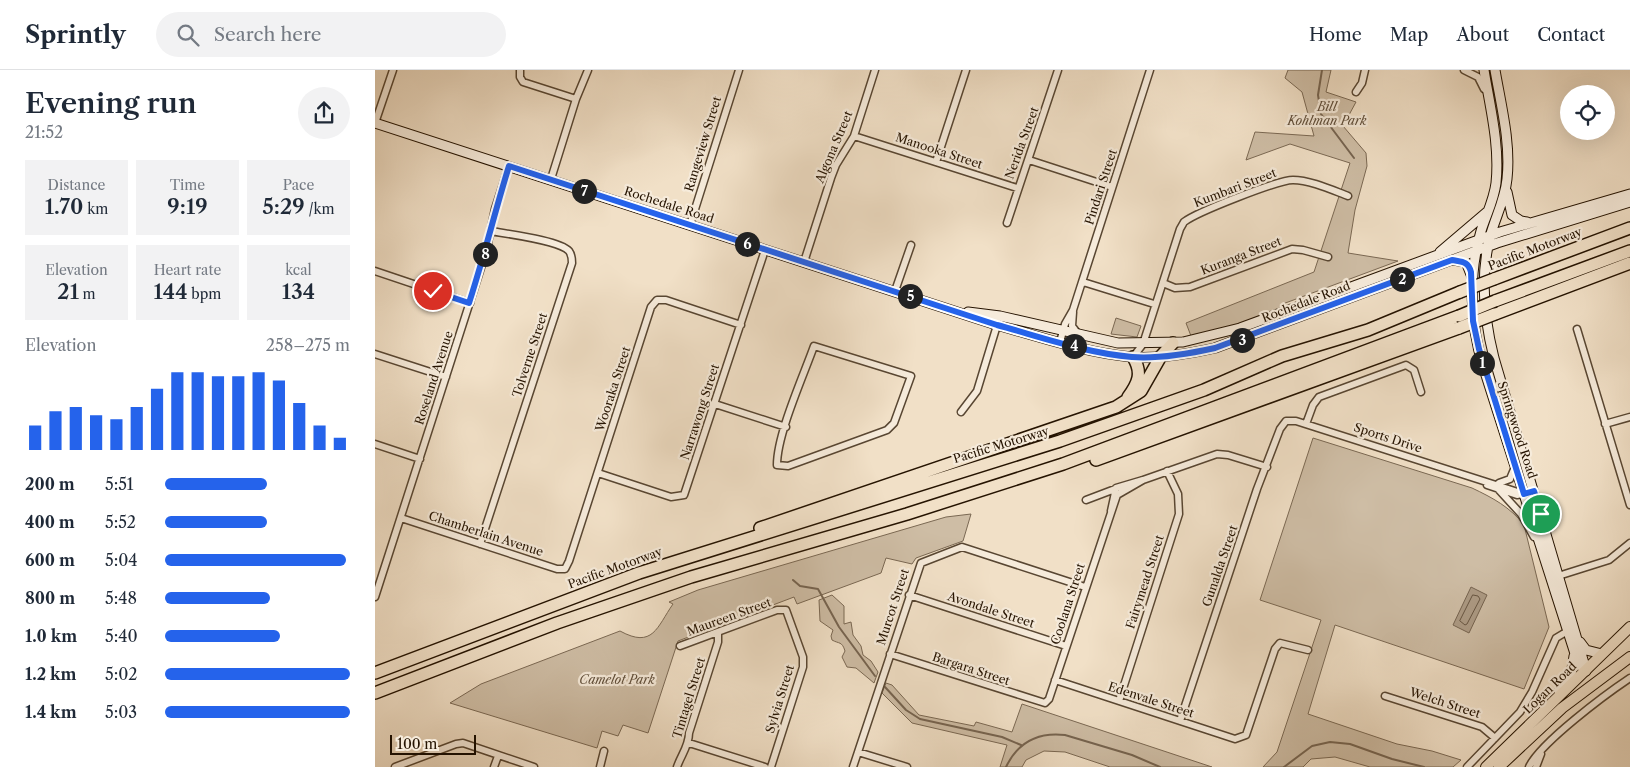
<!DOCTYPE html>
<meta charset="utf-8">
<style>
body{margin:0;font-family:"Libre Caslon Text",serif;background:#f2f2f3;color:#1f2937;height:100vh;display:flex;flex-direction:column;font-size:19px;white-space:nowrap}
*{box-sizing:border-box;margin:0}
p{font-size:16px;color:#747a83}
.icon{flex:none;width:28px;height:28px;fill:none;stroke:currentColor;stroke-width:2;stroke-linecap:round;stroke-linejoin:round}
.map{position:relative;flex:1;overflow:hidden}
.details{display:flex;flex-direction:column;background:#fff;width:375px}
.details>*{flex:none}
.controls{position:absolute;left:1185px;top:15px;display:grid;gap:10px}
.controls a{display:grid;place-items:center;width:55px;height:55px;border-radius:50%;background:#fff;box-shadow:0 5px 20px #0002;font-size:25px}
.scale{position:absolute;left:15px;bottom:12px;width:86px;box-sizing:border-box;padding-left:5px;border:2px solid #251301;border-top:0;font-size:14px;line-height:18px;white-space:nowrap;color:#251301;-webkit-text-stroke:4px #f6ebdb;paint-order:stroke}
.pin{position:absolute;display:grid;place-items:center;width:42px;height:42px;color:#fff;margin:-21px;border:2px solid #fff;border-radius:50%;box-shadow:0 1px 5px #0007}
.km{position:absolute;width:25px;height:25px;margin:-12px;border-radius:50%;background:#222;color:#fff;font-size:14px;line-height:25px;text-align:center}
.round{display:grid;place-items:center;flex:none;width:52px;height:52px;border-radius:26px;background:#f2f2f3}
.headline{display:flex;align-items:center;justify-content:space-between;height:85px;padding:0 25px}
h1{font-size:28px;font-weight:600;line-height:38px}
.stats{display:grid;grid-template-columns:repeat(3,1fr);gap:8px;height:85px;padding:5px 25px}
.stats div{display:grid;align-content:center;border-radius:0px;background:#f2f2f3;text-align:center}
.stats b{font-size:21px;font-weight:600}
.stats small{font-size:14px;font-weight:400}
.stats p{font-size:14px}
.chart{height:140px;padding:10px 25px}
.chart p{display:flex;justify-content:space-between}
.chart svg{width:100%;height:90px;margin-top:5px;stroke:#2563eb;stroke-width:6}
ul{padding:0 25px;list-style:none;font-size:16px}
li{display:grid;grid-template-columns:80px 60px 1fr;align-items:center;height:38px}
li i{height:12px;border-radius:6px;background:#2563eb}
header{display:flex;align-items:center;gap:30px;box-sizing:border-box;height:70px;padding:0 25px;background:#fff;border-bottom:1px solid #e0e1e3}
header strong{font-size:24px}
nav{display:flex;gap:28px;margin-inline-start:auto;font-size:18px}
.search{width:350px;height:45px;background:#f2f2f3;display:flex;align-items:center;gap:12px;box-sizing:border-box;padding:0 18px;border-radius:28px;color:#747a83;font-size:19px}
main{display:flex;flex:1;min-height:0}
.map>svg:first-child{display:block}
</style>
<header>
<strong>Sprintly</strong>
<div class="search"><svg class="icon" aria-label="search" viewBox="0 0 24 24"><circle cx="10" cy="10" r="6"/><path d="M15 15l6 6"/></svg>Search here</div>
<nav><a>Home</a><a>Map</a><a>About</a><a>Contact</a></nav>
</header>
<main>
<section class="details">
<div class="headline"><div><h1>Evening run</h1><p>21:52</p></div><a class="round"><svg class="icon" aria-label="share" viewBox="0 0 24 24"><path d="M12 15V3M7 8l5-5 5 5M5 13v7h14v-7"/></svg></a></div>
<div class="stats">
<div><p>Distance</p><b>1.70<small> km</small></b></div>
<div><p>Time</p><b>9:19</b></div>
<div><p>Pace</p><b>5:29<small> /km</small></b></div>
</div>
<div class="stats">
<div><p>Elevation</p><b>21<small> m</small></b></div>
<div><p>Heart rate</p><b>144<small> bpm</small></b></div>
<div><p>kcal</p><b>134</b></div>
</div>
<div class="chart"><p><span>Elevation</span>258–275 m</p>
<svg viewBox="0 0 160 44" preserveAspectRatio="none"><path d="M5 44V32M15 44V25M25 44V23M35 44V27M45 44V29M55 44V23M65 44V14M75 44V6M85 44V6M95 44V8M105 44V8M115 44V6M125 44V10M135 44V21M145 44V32M155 44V38"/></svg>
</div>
<ul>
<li><b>200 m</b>5:51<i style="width:55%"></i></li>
<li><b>400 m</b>5:52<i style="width:55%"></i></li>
<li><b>600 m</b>5:04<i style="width:98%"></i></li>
<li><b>800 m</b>5:48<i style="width:57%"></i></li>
<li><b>1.0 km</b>5:40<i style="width:62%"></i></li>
<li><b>1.2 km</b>5:02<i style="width:100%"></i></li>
<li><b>1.4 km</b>5:03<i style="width:100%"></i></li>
</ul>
</section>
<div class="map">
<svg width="1255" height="697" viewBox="0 0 1255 697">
<rect width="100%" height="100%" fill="#f1e0c7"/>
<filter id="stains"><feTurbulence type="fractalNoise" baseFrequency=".004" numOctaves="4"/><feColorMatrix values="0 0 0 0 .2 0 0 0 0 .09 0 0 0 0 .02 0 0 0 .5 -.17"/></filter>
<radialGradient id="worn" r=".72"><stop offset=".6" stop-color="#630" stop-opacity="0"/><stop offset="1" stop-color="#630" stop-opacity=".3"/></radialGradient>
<!-- green -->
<path fill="#cebda5" stroke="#7a6853" d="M913 0H956L951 22 981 32 968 56 991 83 992 96 980 140 973 183 1023 191 905 235 906 239 852 258 816 266 811 253 939 202 975 93 915 74 871 90 880 62 939 66 927 22 910 8Z
M741 248 766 256 762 267 736 264Z
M938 368 1097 418C1118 428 1135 437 1149 455L1174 557 1149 619 960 555 933 644 1022 674 1057 681 1086 690 1078 697H995L960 687 936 689 928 697H888L902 682 946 550 885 530Z
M596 444 588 471 541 488 537 494 511 488 506 503 422 534 419 527 303 571 273 663 248 655 243 666 227 661 222 678 75 633 106 614 245 561C278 579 282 557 298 534L294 532 323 520 571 447Z
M457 525 469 536V554L476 552 478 565 486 576 488 585 496 591 503 602 499 613 481 598 472 597 467 587 470 581C467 571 464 574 457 570L456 566 458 560 445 551 444 530Z
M511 613 517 615 544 645 599 656 601 652 637 662 647 634 837 697H735L690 682 669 681 651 690 647 697H625L632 675 537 653 507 623Z"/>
<!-- water -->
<path fill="#ac9a84" stroke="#766450" d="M1096 517 1112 525 1094 563 1078 555Z"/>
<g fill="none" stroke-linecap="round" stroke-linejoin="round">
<!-- shore -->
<path stroke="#685642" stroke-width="1" d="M1098 525 1103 526 1105 529 1092 554 1090 555 1085 551Z"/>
<!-- stream -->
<path stroke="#766450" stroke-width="2" d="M947 0 943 25 946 44 979 88
M418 510 425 516 443 519 464 557 500 606
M510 617 531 640 545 649 627 667 646 675
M631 697C643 672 664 662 690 665L757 685 785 697
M909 697 937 676 955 672 975 674 1017 689 1049 697"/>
<defs>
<path id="street" d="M145 0V7L148 12 201 29
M1089 0 1103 7 1109 19
M981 22 987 13 990 0
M0 53 18 0
M479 66 642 118
M654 90 737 117
M561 92 591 0
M176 109 201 29 213 0
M632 153 683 0
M315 155 364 0
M429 192 456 108 461 95 479 66 500 0
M0 201 95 233
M708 212 779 234
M788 213 800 218 815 217 917 179 928 180 953 187
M520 221 536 175
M698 242 697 256 703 264
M1202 259 1255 435
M685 272 690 254 698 240 775 0
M439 276 536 306 519 353 512 360 413 396 402 395C402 364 428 307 439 276Z
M0 284 71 307
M758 287 768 274 805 159 809 152C822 142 903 110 918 110 935 110 957 120 973 126
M340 334 411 357
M586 342 602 321 623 252
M931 354 938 335 944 327 1031 295 1039 300 1046 322
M1230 354 1255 347
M0 374 45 389
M223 403 296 427 309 425 390 180
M768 410 842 384 853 385 892 397
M1124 413 1135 409 1140 397
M1112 415 1142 425 1147 424
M1124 420 1146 444 1159 467
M711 430 740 419
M26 448 182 499H190L194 491 276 237 282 230H291L366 255
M105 474 197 193C197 189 197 185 194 181 184 170 131 164 116 161
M1180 507 1234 490 1255 473
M534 525 691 576
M0 527 111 182 120 139 134 96
M305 576 402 540H411L428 587V597L396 697
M515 584 670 633 674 629 742 425 768 410 741 418 736 441
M680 610 860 669 871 665 900 579 905 573 933 580
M1010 626 1107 657 1120 668
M744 631 804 444 803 424 792 401
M805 651 882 419 905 359 911 351H921L1149 424
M314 673 390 697
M483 682 532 697
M20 697 81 674 88 673 159 697
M119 697 123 686
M225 697 229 681
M302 697C306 685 314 676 314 663L343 572V563
M478 697 546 493 587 477 710 517
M1092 697 1145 642 1157 622 1181 568 1196 559
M1154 697C1165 673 1231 624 1255 608
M1161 697 1166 684"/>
<path id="secondary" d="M1109 0C1115 37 1125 75 1121 113 1119 130 1111 145 1106 161 1093 205 1095 253 1108 296L1203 593 1211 601
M1120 0C1126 35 1136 73 1132 109 1130 130 1120 148 1115 167 1105 207 1109 249 1119 288L1211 600
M0 53 622 255C666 267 711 283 757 287 785 289 813 284 840 278L1122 173 1255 132
M1132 122 1137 145 1146 151 1152 152
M1065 182 1112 142
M1078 190 1091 192 1097 207
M593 242 625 246 743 273 808 272 865 258 1125 162 1255 124
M1205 572 1211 580 1227 584
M1184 621 1196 605 1199 586"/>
<path id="primary" d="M1111 697 1255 557
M1124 697 1187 638 1255 587"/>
<path id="highway" d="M1119 209 1255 158
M1120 231 1255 181
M1120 244 1255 193
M753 327C763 313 768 303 758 287
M721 390 1084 258
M385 458 741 337 766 321 786 286 798 273
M0 603 264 503 685 371 829 320 907 286 993 260 1085 222
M0 623 182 553 316 507 532 444 688 394 1084 246"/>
</defs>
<!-- street casing -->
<use href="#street" stroke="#584632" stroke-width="9"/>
<!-- secondary casing -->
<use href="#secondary" stroke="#251301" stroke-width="11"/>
<!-- primary casing -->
<use href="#primary" stroke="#251301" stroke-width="12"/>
<!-- highway casing -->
<use href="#highway" stroke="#251301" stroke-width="14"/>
<!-- street -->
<use href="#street" stroke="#f6ebdb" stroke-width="6"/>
<!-- secondary -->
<use href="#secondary" stroke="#f6ebdb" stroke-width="9"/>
<!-- primary -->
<use href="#primary" stroke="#f1e0c7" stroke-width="10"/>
<!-- highway -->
<use href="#highway" stroke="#f1e0c7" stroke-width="11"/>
<defs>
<path id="highway-bridge" d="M1085 222 1119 209
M1084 246 1120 231
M1084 258 1120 244"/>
</defs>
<!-- highway-bridge casing -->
<use href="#highway-bridge" stroke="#251301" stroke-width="14" stroke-linecap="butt"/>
<!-- highway-bridge -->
<use href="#highway-bridge" stroke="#f1e0c7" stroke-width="11"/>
</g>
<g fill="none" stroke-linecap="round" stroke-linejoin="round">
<defs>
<path id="route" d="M58 221 94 233C109 187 120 141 134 96L622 255C666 267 711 283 757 287 785 289 813 284 840 278L1077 190C1087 192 1093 191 1096 202L1098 251 1104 279 1149 424 1159 421 1166 444"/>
</defs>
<!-- route casing -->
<use href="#route" stroke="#fff" stroke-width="10"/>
<!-- route -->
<use href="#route" stroke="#2563eb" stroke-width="6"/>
</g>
<g text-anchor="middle" stroke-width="4.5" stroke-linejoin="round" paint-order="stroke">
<!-- park labels -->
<g font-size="12" font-style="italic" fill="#604e3a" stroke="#f6ebdb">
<text x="952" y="41">Bill<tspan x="952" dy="14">Kohlman Park</tspan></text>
<text x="242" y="614">Camelot Park</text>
</g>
<!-- street labels -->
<g font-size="12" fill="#251301" stroke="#f6ebdb">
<text transform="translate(647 73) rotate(-70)" y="4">Nerida Street</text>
<text transform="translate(328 74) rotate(-73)" y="4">Rangeview Street</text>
<text transform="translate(459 77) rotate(-67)" y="4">Algona Street</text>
<text transform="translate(564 81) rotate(18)" y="4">Manooka Street</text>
<text transform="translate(726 117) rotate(-72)" y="4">Pindari Street</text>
<text transform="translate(860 118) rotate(-21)" y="4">Kumbari Street</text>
<text transform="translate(294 135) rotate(18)" y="4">Rochedale Road</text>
<text transform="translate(1160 179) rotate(-21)" y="4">Pacific Motorway</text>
<text transform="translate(866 186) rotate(-21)" y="4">Kuranga Street</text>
<text transform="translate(931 232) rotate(-21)" y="4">Rochedale Road</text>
<text transform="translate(155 285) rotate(-72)" y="4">Tolverne Street</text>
<text transform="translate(59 308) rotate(-72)" y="4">Roseland Avenue</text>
<text transform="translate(238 319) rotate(-72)" y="4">Wooraka Street</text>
<text transform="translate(325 342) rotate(-72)" y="4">Narrawong Street</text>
<text transform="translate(1142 360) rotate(72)" y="4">Springwood Road</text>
<text transform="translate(1013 368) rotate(18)" y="4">Sports Drive</text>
<text transform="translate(626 375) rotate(-17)" y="4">Pacific Motorway</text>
<text transform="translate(111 464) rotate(18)" y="4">Chamberlain Avenue</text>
<text transform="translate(845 496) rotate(-71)" y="4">Gunalda Street</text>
<text transform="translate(240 498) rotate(-20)" y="4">Pacific Motorway</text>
<text transform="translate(770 512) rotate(-72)" y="4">Fairymead Street</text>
<text transform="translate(693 534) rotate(-72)" y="4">Coolana Street</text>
<text transform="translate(518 537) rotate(-72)" y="4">Murcot Street</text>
<text transform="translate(616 540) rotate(18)" y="4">Avondale Street</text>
<text transform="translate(354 547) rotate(-20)" y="4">Maureen Street</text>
<text transform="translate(596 599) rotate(18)" y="4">Bargara Street</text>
<text transform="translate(1175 618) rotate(-44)" y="4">Logan Road</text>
<text transform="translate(314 628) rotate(-73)" y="4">Tintagel Street</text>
<text transform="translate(405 629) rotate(-73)" y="4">Sylvia Street</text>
<text transform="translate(776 630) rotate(18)" y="4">Edenvale Street</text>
<text transform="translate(1070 633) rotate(18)" y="4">Welch Street</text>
</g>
</g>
<rect width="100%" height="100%" filter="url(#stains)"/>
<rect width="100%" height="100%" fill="url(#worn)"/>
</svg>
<div class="controls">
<a><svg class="icon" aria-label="locate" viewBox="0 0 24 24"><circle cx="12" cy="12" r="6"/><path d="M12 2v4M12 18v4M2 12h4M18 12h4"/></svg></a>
</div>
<div class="scale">100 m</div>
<div class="pin" style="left:1166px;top:444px;background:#1e9e55"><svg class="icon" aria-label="arrive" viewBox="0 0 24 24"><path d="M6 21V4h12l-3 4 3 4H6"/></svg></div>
<div class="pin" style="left:58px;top:221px;background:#d93025"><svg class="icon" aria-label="check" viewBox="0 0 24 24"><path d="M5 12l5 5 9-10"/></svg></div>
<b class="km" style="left:1107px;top:293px">1</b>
<b class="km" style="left:1027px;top:209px">2</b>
<b class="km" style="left:867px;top:270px">3</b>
<b class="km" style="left:699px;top:276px">4</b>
<b class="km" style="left:535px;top:226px">5</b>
<b class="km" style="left:372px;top:174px">6</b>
<b class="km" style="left:209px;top:121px">7</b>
<b class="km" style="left:110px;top:184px">8</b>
</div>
</main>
